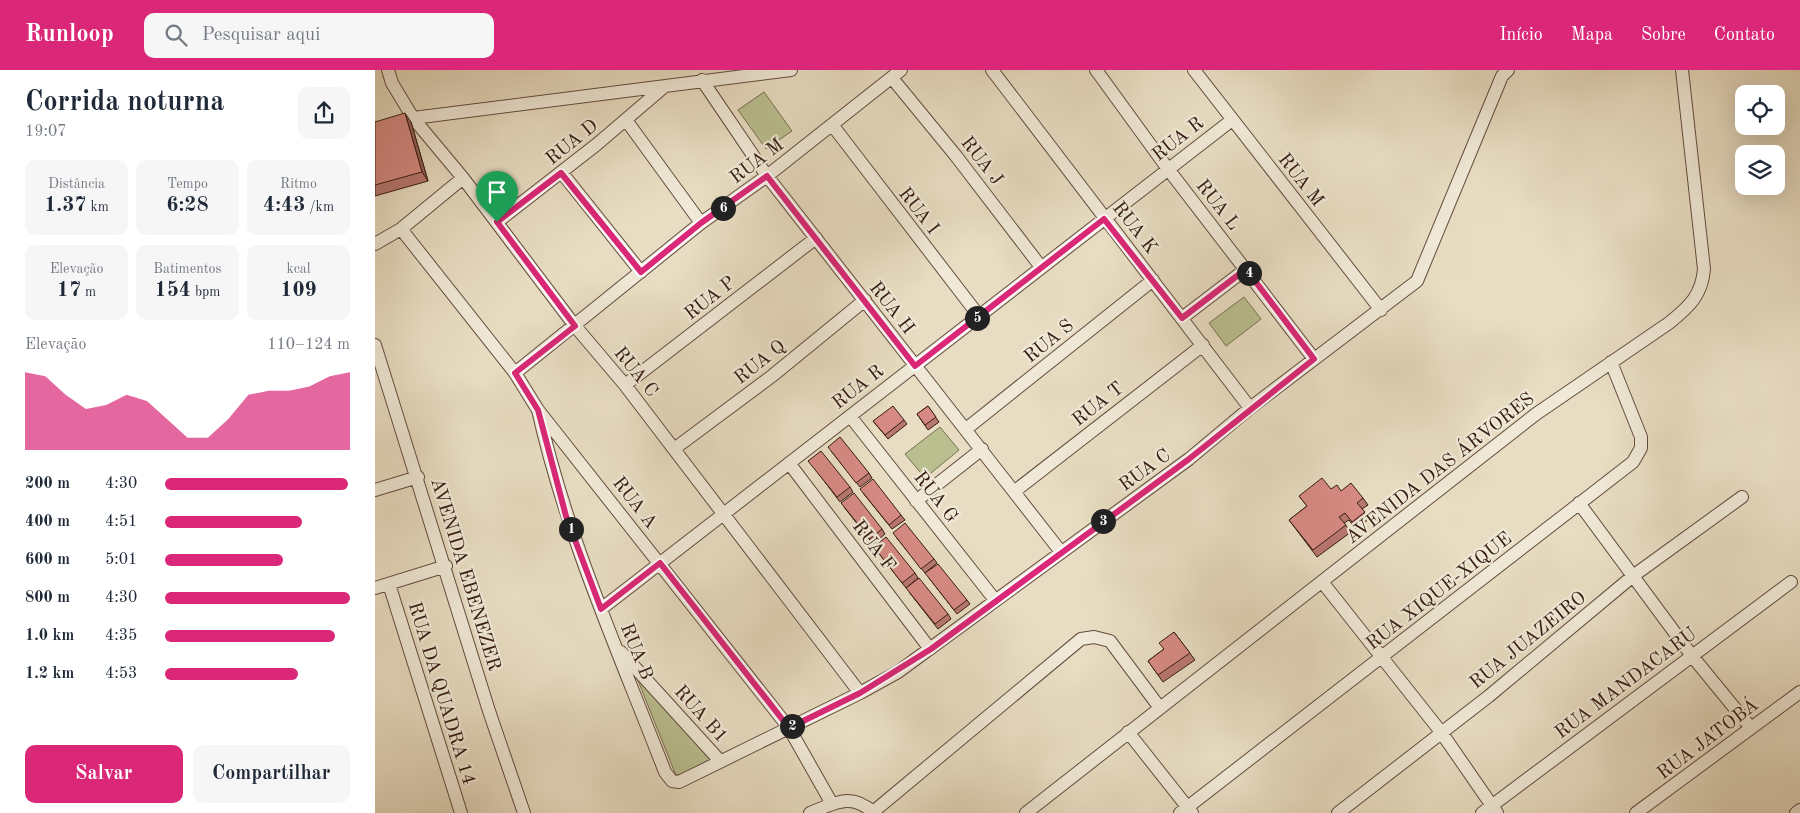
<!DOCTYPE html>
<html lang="pt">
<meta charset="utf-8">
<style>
body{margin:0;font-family:"Old Standard TT",serif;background:#f6f6f7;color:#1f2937;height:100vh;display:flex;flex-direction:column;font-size:19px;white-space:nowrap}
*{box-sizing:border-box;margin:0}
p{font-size:16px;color:#747a83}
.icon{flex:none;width:28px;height:28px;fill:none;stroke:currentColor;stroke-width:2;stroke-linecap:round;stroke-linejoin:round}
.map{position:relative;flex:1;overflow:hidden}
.panel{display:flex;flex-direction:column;background:#fff;width:375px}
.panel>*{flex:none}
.tools{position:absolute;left:1360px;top:15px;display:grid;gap:10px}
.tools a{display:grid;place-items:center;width:50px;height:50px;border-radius:10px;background:#fff;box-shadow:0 5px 20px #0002;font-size:25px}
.pin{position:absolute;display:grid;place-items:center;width:42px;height:42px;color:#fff;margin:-51px -21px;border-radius:50% 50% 50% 0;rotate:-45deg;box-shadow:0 0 5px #0007}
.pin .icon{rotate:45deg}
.km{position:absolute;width:25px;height:25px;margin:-12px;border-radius:50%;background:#222;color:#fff;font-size:14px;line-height:25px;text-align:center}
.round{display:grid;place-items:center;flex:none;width:52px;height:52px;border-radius:10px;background:#f6f6f7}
.head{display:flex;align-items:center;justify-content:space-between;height:85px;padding:0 25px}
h1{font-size:28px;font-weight:700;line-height:38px}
.metrics{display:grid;grid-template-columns:repeat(3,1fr);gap:8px;height:85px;padding:5px 25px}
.metrics div{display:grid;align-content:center;border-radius:10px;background:#f6f6f7;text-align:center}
.metrics b{font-size:21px;font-weight:700}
.metrics small{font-size:14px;font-weight:400}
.metrics p{font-size:14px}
.chart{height:140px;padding:10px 25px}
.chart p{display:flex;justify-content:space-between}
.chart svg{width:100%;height:90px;margin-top:5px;fill:#db2777;opacity:.7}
.action{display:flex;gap:10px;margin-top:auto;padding:10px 25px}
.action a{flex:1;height:58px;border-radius:10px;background:#db2777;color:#fff;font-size:20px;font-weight:700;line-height:58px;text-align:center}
.action a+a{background:#f6f6f7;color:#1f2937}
ul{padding:0 25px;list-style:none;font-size:16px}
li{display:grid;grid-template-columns:80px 60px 1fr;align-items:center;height:38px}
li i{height:12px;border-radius:6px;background:#db2777}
header{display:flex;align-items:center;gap:30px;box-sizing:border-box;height:70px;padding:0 25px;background:#db2777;color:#fff}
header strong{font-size:24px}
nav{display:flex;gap:28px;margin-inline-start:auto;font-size:18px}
.search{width:350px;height:45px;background:#f6f6f7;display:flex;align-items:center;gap:12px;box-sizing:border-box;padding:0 18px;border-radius:10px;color:#747a83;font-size:19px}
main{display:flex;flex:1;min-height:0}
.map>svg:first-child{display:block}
</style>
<header>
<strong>Runloop</strong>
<div class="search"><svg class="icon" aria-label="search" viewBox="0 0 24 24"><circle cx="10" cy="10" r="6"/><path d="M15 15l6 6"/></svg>Pesquisar aqui</div>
<nav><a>Início</a><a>Mapa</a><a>Sobre</a><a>Contato</a></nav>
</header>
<main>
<section class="panel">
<div class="head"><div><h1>Corrida noturna</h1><p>19:07</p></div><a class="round"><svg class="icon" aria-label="share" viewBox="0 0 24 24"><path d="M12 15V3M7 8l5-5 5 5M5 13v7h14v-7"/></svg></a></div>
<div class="metrics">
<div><p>Distância</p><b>1.37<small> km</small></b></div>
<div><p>Tempo</p><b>6:28</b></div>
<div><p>Ritmo</p><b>4:43<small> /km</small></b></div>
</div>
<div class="metrics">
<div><p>Elevação</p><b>17<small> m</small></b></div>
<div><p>Batimentos</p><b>154<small> bpm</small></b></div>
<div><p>kcal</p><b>109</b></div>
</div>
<div class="chart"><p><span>Elevação</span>110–124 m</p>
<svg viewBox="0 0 160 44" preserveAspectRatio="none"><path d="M0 44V6L10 8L20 17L30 24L40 22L50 17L60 20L70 29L80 38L90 38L100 29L110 17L120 15L130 15L140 13L150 8L160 6V44z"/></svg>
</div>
<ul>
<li><b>200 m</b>4:30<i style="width:99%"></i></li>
<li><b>400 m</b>4:51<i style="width:74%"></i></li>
<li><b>600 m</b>5:01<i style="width:64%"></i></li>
<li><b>800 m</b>4:30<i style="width:100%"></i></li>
<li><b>1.0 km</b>4:35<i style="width:92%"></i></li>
<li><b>1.2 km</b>4:53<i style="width:72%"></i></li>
</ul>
<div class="action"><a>Salvar</a><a>Compartilhar</a></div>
</section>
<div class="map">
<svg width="1425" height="743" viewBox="0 0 1425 743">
<rect width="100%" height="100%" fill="#e8ddc2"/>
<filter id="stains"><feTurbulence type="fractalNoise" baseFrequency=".004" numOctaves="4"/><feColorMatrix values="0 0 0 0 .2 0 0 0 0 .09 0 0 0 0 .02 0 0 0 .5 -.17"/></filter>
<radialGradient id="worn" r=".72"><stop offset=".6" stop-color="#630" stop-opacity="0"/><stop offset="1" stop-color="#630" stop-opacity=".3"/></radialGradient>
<!-- green -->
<path fill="#babf90" stroke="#786e52" d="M389 22 417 61 391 79 363 40Z
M869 227 886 249 851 276 834 253Z
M565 357 584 380 550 408 530 384Z
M258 598 335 690 302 708Z"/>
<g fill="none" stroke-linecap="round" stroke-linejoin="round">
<defs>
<path id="minor" d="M13 0 17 13 38 48 88 108 200 256 250 315 485 623
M617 0 875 338
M721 0 793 99 939 289
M819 0 1006 240
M517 8 581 86 666 197
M327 10 392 106 686 482
M38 48 416 0
M251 50 326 153
M458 56 604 246
M187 103 266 202
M122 152 221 75 290 16
M26 159 140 303 163 340 414 658 457 734
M0 174 26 159 88 108
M807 248 871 199
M0 275 114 641 149 743
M140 303 326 153 392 106 526 0
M250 315 441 168
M163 340C191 465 244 583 290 702L297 711 304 712 485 623 523 602 814 389 875 338 1042 211 1127 6 1133 0
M475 346 620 530
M591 359 778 210
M299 379 397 306 490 230
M414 393 555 579
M0 420 43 407
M640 421 828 275
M541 431 607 379
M1204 433 1317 586 1376 658
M948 513 1066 662 1122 743
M14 514 86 743
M0 518 71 496
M226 539 857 50
M246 582 345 691
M753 662 817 743
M498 742 706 569 719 567 735 571 785 638
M435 743C460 733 476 722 499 743
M651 743 1161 344 1294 253C1314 237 1327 225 1329 199L1307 0
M805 743 1258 392 1266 378V367L1236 292
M963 743 1114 626 1258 506 1367 427
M1107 743 1416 512
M1261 743 1425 622
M1421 743 1425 740"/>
</defs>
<!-- minor casing -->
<use href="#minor" stroke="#624c3f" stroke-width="14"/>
<!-- minor -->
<use href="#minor" stroke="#f0e9d7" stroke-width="12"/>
</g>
<!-- wall -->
<path fill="#b87771" stroke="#361c13" d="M0 52H36L53 111 0 126Z
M553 336 564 352 553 360 542 344Z
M529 350 532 354 513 369 498 351Z
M456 381 494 403 497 408 485 417Z
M437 395 475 417 478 422 465 432Z
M956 419 966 421 988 428 993 435 987 439 994 449 981 459 974 450 969 453 976 462 942 487 914 450 932 436 924 426Z
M488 423 526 445 530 450 517 459Z
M469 437 507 459 510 464 498 474Z
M521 467 559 489 562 493 550 503Z
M502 481 540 503 543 508 531 518Z
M554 508 592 530 595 534 582 544Z
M534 522 573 544 576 549 563 559Z
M799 562 820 590 788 612 773 591 789 579Z"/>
<!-- shaded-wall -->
<path fill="#96615c" stroke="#361c13" d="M30 43 36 52 53 111 47 102Z"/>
<!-- building -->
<path fill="#d68a83" stroke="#361c13" d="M30 43 47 102 0 115V52Z
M518 336 529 350 510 365 498 351Z
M553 336 561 347 550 355 542 344Z
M465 367 494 403 481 413 453 377Z
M446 381 475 417 462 427 433 391Z
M947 408 956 419 962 415 966 421 976 413 988 428 982 433 990 442 977 452 970 443 964 447 971 455 938 480 914 450 932 436 924 426Z
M498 409 526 445 514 455 485 419Z
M479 423 507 459 495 469 466 433Z
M530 453 559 489 546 499 518 463Z
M511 467 540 503 527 513 499 477Z
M563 494 592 530 579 540 550 503Z
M544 508 573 544 560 554 531 518Z
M799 562 815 583 783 605 773 591 789 579 784 573Z"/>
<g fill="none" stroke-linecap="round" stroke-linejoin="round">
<defs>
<path id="route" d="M186 103 266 202 326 153 392 106 540 296 729 149 807 248 871 199 939 289 814 389 556 579 485 623 414 658 285 493 226 539 191 446 163 340 140 303 200 256 122 152Z"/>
</defs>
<!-- route casing -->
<use href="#route" stroke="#fff" stroke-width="10"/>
<!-- route -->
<use href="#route" stroke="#db2777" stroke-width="6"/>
</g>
<g text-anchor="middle" stroke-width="4.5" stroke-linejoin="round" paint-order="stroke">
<!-- street labels -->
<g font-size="19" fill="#361c13" stroke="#f0e9d7">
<text transform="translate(802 68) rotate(-38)" y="7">RUA R</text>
<text transform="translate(196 71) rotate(-39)" y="7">RUA D</text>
<text transform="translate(381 90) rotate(-37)" y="7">RUA M</text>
<text transform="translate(608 90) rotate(52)" y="7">RUA J</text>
<text transform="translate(927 109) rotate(52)" y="7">RUA M</text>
<text transform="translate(844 134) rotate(52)" y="7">RUA L</text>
<text transform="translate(545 140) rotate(52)" y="7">RUA I</text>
<text transform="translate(761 157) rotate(52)" y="7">RUA K</text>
<text transform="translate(334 227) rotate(-38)" y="7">RUA P</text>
<text transform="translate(518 237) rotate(52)" y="7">RUA H</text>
<text transform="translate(673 270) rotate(-39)" y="7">RUA S</text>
<text transform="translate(384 291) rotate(-38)" y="7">RUA Q</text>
<text transform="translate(262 301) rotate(51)" y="7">RUA C</text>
<text transform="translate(482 316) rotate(-38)" y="7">RUA R</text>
<text transform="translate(722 333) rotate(-38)" y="7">RUA T</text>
<text transform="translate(1064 397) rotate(-38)" y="7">AVENIDA DAS ÁRVORES</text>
<text transform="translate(769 399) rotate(-36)" y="7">RUA C</text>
<text transform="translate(562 426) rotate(52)" y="7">RUA G</text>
<text transform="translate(261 432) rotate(52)" y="7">RUA A</text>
<text transform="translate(500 475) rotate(53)" y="7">RUA F</text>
<text transform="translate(92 504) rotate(73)" y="7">AVENIDA EBENEZER</text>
<text transform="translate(1063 520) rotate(-38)" y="7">RUA XIQUE-XIQUE</text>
<text transform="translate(1152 569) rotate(-39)" y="7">RUA JUAZEIRO</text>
<text transform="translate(263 581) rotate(68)" y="7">RUA B</text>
<text transform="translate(1250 612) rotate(-37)" y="7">RUA MANDACARU</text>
<text transform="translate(68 623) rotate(73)" y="7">RUA DA QUADRA 14</text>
<text transform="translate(327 643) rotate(48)" y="7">RUA B1</text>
<text transform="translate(1332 668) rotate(-37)" y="7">RUA JATOBÁ</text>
</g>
</g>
<rect width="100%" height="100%" filter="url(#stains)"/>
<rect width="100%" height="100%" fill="url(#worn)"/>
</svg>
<div class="tools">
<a><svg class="icon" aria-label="locate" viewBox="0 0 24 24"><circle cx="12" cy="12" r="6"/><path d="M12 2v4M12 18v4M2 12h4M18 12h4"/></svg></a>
<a><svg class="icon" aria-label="layers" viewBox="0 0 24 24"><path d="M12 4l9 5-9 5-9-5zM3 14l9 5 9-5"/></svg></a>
</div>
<div class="pin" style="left:122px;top:152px;background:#1e9e55"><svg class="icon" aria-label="arrive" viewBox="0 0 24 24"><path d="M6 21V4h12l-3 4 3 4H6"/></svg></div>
<b class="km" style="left:196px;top:459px">1</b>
<b class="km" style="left:417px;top:656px">2</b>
<b class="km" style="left:728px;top:451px">3</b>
<b class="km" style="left:874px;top:203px">4</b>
<b class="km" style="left:602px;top:248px">5</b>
<b class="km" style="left:348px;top:138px">6</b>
</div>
</main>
